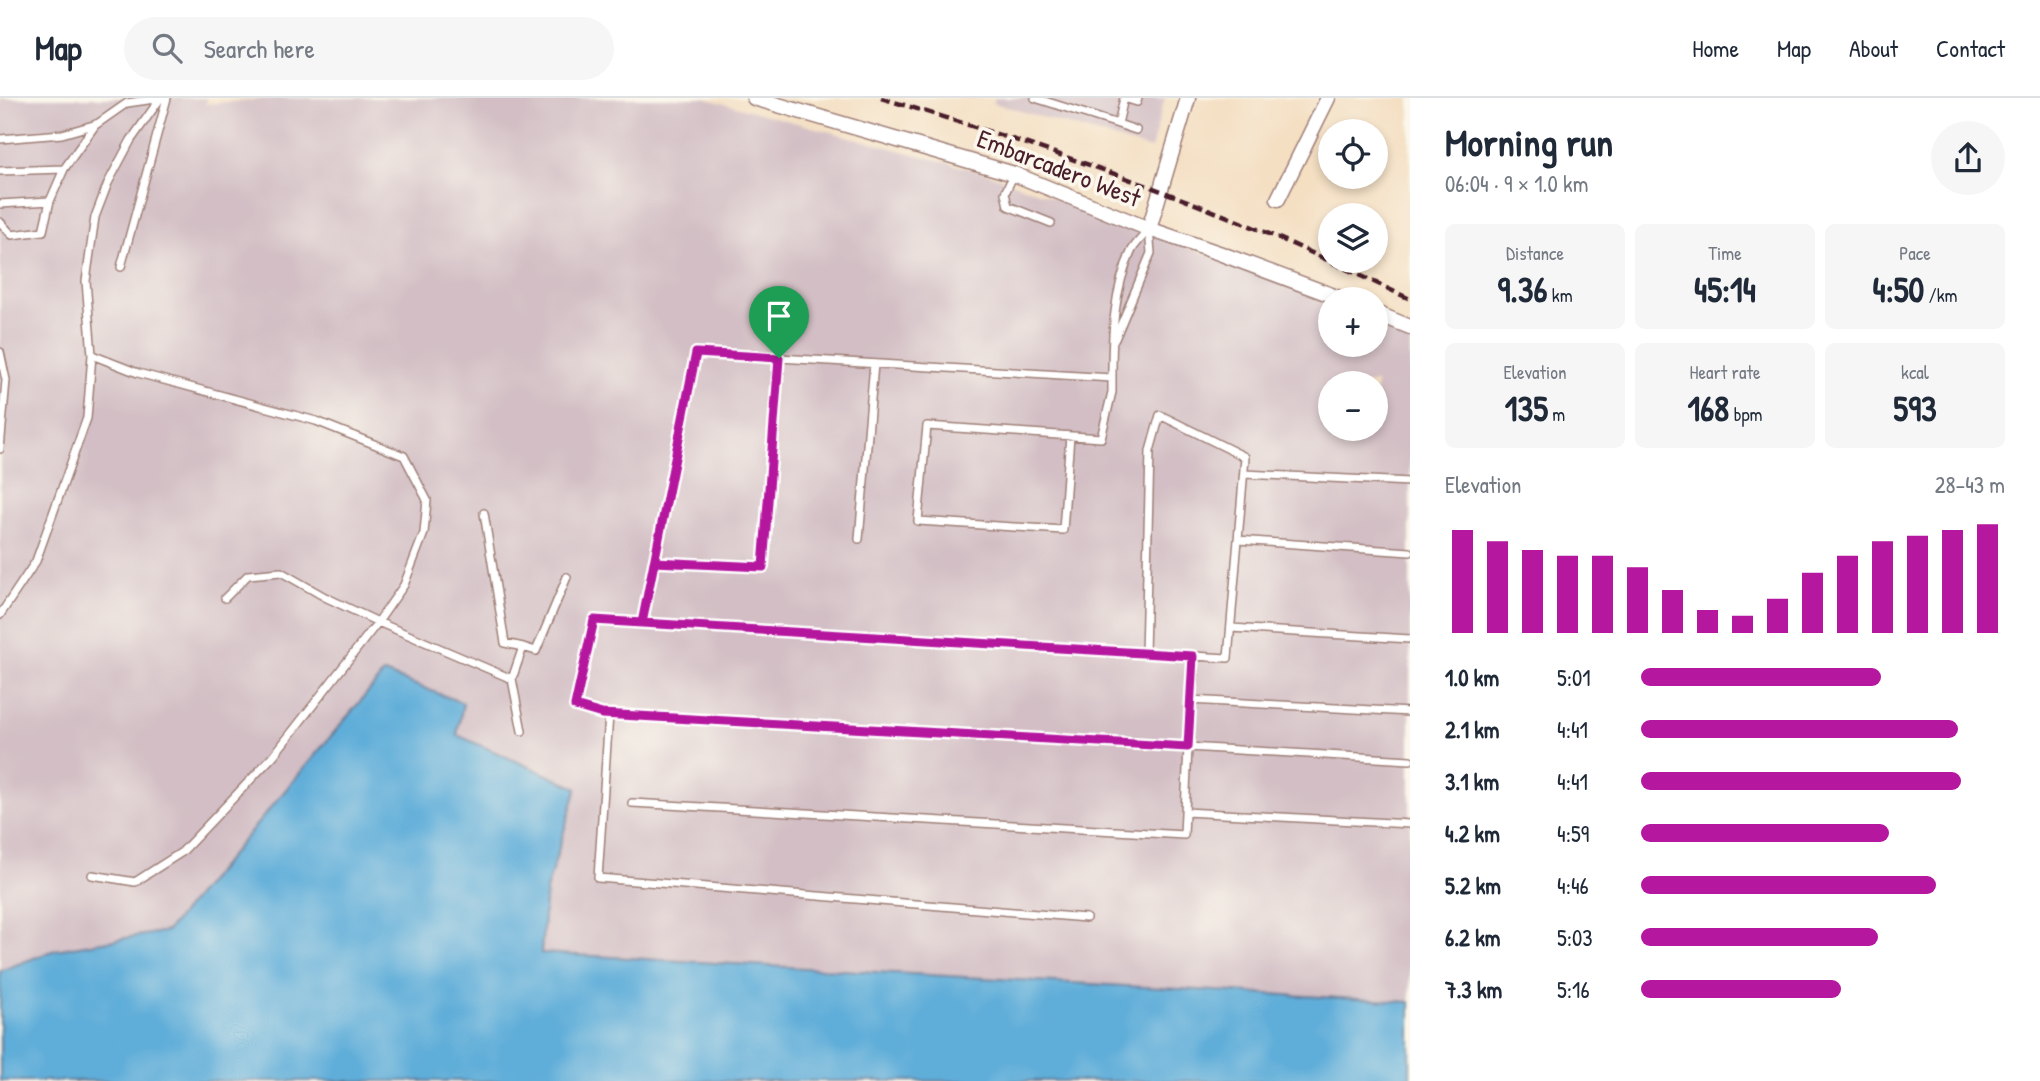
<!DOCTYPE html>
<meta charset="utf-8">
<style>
body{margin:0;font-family:"Patrick Hand",sans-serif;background:#f6f6f7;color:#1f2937;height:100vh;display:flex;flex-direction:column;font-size:26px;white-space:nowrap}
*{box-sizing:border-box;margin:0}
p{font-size:23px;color:#747a83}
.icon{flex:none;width:38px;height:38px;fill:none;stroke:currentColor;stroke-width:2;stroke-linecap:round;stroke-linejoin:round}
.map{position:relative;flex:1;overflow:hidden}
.sheet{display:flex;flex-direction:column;background:#fff;width:630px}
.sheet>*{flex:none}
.buttons{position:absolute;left:1318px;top:21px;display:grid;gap:14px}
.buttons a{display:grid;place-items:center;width:70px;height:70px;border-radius:50%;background:#fff;box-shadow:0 4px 10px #0003;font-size:35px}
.pin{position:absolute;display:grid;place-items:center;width:60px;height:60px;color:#fff;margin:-72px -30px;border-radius:50% 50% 50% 0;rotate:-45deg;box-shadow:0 0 7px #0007}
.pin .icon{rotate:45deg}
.round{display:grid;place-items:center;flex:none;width:74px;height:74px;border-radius:37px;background:#f6f6f7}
.overview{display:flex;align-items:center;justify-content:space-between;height:119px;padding:0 35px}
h1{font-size:38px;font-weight:700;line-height:52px}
.stats{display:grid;grid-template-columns:repeat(3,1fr);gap:10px;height:119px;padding:7px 35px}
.stats div{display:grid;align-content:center;border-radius:10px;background:#f6f6f7;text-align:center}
.stats b{font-size:35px;font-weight:700}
.stats small{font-size:19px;font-weight:400}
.stats p{font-size:19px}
.chart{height:196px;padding:14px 35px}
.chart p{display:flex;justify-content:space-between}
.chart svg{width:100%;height:126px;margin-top:7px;stroke:#b5179e;stroke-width:6}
ul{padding:0 35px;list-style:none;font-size:23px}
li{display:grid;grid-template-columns:112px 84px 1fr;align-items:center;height:52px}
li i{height:18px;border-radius:9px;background:#b5179e}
header{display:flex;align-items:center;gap:42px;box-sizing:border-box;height:98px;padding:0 35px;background:#fff;border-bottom:2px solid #e0e1e3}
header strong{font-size:33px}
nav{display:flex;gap:38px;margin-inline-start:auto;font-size:24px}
.search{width:490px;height:63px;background:#f6f6f7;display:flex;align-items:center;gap:18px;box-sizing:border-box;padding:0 24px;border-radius:38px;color:#747a83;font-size:26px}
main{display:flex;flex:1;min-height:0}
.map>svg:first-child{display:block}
</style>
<header>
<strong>Map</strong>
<div class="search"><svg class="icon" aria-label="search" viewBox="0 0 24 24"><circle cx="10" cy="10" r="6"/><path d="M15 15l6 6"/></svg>Search here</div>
<nav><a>Home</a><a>Map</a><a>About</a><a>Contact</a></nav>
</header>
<main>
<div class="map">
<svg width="1410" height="983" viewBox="0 0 1410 983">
<rect width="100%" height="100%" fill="#fbf7ec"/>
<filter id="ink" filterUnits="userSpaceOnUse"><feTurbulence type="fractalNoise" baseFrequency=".0143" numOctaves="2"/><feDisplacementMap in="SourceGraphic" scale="14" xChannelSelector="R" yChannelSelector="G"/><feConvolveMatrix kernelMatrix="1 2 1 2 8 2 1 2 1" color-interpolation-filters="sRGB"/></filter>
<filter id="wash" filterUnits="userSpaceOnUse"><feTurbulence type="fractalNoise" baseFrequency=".00686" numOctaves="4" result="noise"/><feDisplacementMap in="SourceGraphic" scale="28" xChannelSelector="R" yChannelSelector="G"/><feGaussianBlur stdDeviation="1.57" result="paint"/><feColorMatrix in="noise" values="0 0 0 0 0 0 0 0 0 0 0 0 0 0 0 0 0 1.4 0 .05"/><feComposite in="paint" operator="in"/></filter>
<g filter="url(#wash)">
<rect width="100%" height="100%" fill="#f4dfc3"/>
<!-- industrial -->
<path fill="#d2bec4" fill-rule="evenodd" d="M0 0H207L206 6 277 0H703L989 76 1307 193 1330 203V247H1376V222L1410 237V904L540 855 546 793 576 690 457 637 384 575 167 833 55 852 0 873ZM1330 285H1376V331H1330Z
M995 0H1165L1151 51 993 5Z"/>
<!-- water -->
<path fill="#5fadd9" stroke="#546682" stroke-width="2" d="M384 575 463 605 457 637 577 690 546 793 541 855 1410 904V983H0V873L55 852 167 833Z"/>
</g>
<g filter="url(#ink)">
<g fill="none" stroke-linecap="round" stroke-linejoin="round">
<defs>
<path id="lane" d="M1035 0 1118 26 1124 0
M1124 0 1137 4 1138 0
M1118 26 1136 32
M0 41 62 36 97 26 127 5 162 0
M0 73 64 71 96 26
M1014 76 1005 95 1008 108 1051 125
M0 106 50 103 64 71
M0 124 12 137 43 133 50 103
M121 169 167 0
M1115 241 1151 155 1149 131
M0 254 6 282 0 351
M92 257 138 275 316 323 404 358 427 402 424 435 404 487 378 524 325 499 281 474 248 477 225 500
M1070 338 1063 432 918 423 927 328 1101 340 1112 294V280
M1244 376 1410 384
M484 415 505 545 523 549 512 581
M859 441 874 266
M1238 442 1410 454
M654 464 763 469 779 260
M0 517 36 463 87 320 92 257 86 183 95 119 108 85 131 42 160 1
M594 522 1193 558 1188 649 602 616 575 608Z
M642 525 697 255 1112 280C1112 237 1113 192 1132 152 1136 145 1144 138 1149 131
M1231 530 1410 541
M523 549 536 553 567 479
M1145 556 1150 353 1160 317 1245 359 1228 560 1193 558
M1190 602 1410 614
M609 616 598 780 1086 820
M632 705 1184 737 1188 649 1410 662
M1185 714 1410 726
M92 777 135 784 182 754 274 657 378 524 512 581 522 633"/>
<path id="street" d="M754 0 1014 76 1149 131 1219 155 1342 201
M1278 101 1328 0
M1149 131 1188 0
M1376 215 1410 229"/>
</defs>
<!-- lane casing -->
<use href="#lane" stroke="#9f7f77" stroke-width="10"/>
<!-- street casing -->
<use href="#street" stroke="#9f7f77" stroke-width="17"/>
<!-- lane -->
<use href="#lane" stroke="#fff" stroke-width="7"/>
<!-- street -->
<use href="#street" stroke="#fff" stroke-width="14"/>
<!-- rail -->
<path stroke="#4a1f2b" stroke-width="4.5" stroke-dasharray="10 5" stroke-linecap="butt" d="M881 0C1014 40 1147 84 1274 138 1320 158 1365 180 1410 201"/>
</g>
</g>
<g fill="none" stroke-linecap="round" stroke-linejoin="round" filter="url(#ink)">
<defs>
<path id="route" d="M779 260 696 255 642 525 594 522 575 608 602 616 1188 649 1193 558 642 525 654 464 763 469 779 260"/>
</defs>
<!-- route casing -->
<use href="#route" stroke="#fff" stroke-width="14"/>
<!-- route -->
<use href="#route" stroke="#b5179e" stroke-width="9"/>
</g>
<g text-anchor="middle" stroke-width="7" stroke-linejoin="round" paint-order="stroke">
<!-- street labels -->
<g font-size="26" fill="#4a1f2b" stroke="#fbf7ec">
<text transform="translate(1059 70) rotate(21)" y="9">Embarcadero West</text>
</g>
</g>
</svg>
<div class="buttons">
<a><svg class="icon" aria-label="locate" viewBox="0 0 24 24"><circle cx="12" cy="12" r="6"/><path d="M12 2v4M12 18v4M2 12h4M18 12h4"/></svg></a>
<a><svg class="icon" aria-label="layers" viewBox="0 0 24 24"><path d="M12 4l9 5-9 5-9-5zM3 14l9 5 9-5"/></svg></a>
<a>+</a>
<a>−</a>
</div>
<div class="pin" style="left:779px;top:260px;background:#1e9e55"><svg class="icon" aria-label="arrive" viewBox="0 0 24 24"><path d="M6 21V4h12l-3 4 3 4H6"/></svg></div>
</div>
<section class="sheet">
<div class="overview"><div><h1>Morning run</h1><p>06:04 · 9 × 1.0 km</p></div><a class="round"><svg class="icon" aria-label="share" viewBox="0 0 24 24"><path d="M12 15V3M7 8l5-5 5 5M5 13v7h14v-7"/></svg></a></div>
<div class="stats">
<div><p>Distance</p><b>9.36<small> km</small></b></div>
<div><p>Time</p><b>45:14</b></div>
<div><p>Pace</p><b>4:50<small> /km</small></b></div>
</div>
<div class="stats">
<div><p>Elevation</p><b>135<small> m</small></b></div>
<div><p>Heart rate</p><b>168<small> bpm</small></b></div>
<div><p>kcal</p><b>593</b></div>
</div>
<div class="chart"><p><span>Elevation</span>28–43 m</p>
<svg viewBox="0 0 160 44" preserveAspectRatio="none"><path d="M5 44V8M15 44V12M25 44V15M35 44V17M45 44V17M55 44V21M65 44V29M75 44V36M85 44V38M95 44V32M105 44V23M115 44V17M125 44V12M135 44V10M145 44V8M155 44V6"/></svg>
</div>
<ul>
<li><b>1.0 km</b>5:01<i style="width:66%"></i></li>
<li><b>2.1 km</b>4:41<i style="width:87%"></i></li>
<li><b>3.1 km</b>4:41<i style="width:88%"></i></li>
<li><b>4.2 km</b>4:59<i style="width:68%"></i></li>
<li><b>5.2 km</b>4:46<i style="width:81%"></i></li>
<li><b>6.2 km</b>5:03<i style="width:65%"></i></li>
<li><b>7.3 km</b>5:16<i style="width:55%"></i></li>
</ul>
</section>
</main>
